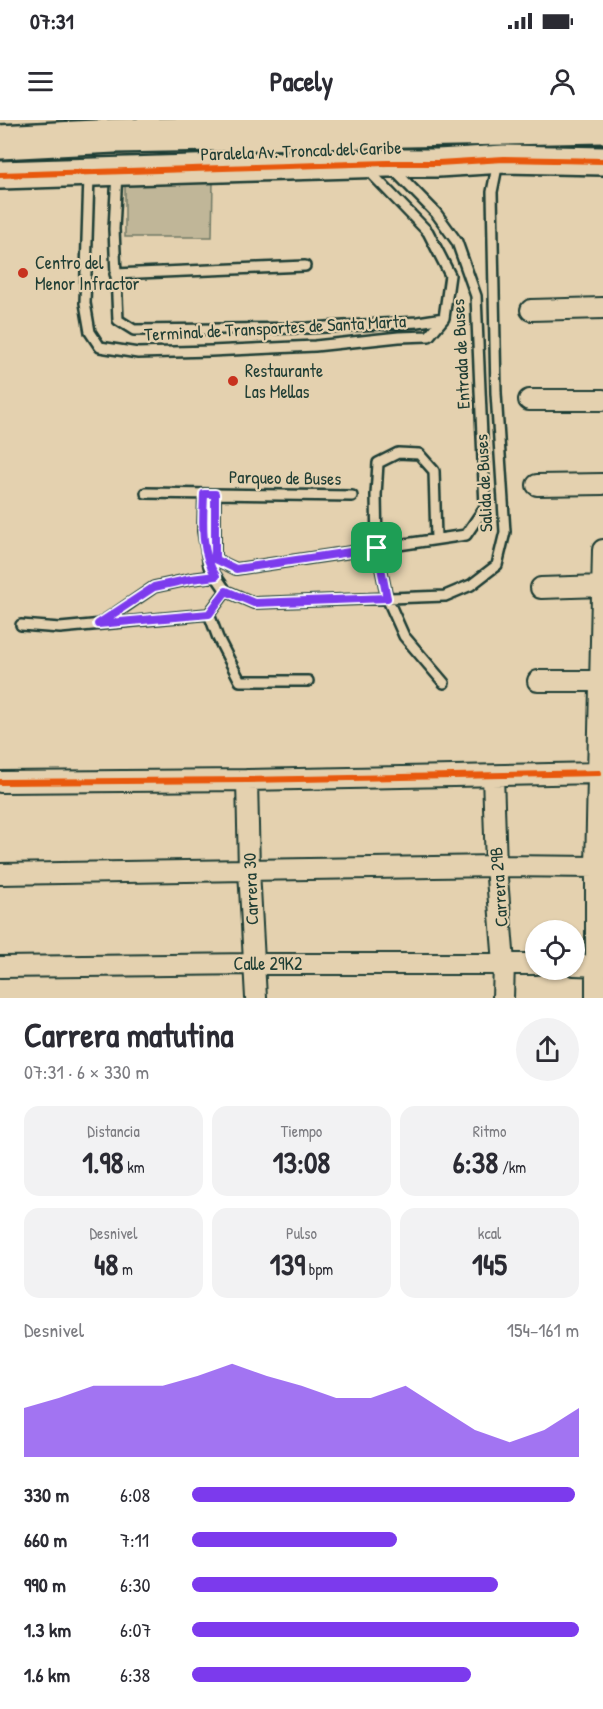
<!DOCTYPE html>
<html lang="es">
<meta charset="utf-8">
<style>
body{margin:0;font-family:"Patrick Hand",sans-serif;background:#f2f2f3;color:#2b2b33;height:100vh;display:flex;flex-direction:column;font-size:22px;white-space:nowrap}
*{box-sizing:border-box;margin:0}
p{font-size:20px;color:#7c7c81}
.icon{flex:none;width:33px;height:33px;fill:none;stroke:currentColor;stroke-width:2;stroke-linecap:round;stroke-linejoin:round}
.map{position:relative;height:878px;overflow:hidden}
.side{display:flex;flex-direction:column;background:#fff;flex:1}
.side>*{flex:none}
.controls{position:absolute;left:525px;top:800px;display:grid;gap:12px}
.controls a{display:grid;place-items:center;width:60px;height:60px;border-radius:50%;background:#fff;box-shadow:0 2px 4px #0004;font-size:30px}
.pin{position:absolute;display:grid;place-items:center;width:51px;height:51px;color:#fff;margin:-26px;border-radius:12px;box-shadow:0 3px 9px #0006}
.round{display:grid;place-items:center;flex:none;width:63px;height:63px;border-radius:32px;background:#f2f2f3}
.overview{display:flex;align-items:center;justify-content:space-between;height:102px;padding:0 24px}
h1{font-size:33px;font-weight:800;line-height:45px}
.stats{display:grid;grid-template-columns:repeat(3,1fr);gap:9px;height:102px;padding:6px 24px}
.stats div{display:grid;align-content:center;border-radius:15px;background:#f2f2f3;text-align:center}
.stats b{font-size:30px;font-weight:800}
.stats small{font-size:16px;font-weight:400}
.stats p{font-size:16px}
.chart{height:168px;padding:12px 24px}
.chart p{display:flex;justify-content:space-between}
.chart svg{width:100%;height:108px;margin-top:6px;fill:#7c3aed;opacity:.7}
ul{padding:0 24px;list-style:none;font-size:20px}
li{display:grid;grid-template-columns:96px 72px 1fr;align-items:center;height:45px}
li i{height:15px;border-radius:8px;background:#7c3aed}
.status{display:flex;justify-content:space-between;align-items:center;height:42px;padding:0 30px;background:#fff;direction:ltr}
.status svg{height:16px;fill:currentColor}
header{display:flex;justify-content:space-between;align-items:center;height:78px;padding:0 24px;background:#fff;font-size:27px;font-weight:800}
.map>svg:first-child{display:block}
</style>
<div class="status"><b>07:31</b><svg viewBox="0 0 49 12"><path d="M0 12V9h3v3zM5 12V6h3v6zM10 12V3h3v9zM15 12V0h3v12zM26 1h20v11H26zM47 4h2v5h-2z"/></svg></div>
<header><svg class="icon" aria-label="menu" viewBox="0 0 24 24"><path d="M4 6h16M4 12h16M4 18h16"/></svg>Pacely<svg class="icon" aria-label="person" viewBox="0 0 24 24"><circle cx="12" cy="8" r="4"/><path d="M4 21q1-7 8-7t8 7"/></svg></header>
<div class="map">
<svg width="603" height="878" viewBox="0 0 603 878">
<rect width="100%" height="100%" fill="#e4d1af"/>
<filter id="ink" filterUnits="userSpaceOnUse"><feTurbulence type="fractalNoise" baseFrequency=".0167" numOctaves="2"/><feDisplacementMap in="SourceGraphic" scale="12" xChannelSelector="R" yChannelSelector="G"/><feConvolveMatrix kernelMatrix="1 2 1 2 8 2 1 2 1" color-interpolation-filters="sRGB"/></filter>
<g filter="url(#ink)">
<!-- green -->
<path fill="#c0b698" stroke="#707a66" stroke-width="1.5" d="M213 62 212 117H125V65Z"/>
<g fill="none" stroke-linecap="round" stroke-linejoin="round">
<defs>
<path id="lane" d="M117 53 114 109 118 200 134 210 307 208 418 202 444 198 450 155 428 112 368 50
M89 56 85 183 90 212 100 227 138 233 211 231 315 226 399 217 429 216 444 198
M115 154 305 146
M146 373 352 376
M204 374 203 411 209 446 226 471 254 483 445 476 471 465 497 445 505 412 496 273 492 72 497 47 499 44
M215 374V439L236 449 466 415 485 387 476 176 457 122 436 93 393 49
M436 419 434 351 419 334 398 333 378 343 376 375 377 428 387 478 404 516 444 563
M209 494 218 518 240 561H308
M101 503 154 467 191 459 216 456
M21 505 60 508 209 494 226 471"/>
<path id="street" d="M531 190 603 188
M529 280H603
M537 365 603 364
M541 468 602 466
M538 561H601
M493 656 496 746 504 843 503 878
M247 660 249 750 256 878
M0 662 247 660 599 653
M0 754 496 746 596 747
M574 845 603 846
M0 847 254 844H536
M596 878V747L603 430"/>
<path id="secondary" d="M0 55 387 43H438L504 39 603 41"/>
<path id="highway" d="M0 22 114 16 603 6"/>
</defs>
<!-- lane casing -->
<use href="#lane" stroke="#1f3d34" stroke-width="14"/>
<!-- street casing -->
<use href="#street" stroke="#1f3d34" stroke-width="24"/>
<!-- secondary casing -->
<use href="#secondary" stroke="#1f3d34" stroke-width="32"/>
<!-- highway casing -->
<use href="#highway" stroke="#1f3d34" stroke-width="38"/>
<!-- lane -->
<use href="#lane" stroke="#e4d1af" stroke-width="9"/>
<!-- street -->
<use href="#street" stroke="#e4d1af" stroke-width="20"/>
<!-- secondary -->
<use href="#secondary" stroke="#e4d1af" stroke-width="27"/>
<!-- highway -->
<use href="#highway" stroke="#e4d1af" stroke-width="33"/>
<defs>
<path id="cycleway" d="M0 55 387 43H438L504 39 603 41
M0 662 247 660 599 653"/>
</defs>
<!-- cycleway casing -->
<use href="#cycleway" stroke="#e4d1af" stroke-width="10"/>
<!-- cycleway -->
<use href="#cycleway" stroke="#e8590c" stroke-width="6"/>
</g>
</g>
<g fill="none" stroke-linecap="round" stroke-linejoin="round" filter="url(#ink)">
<defs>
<path id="route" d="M204 374H215V439L236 449 377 428 387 478 254 483 226 471 209 494 98 504 154 467 191 459 216 456C200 432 203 401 204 374Z"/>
</defs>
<!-- route casing -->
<use href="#route" stroke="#fff" stroke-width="12"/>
<!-- route -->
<use href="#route" stroke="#7c3aed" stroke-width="8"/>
</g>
<!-- markers -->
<g fill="#c8321e" stroke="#e4d1af" stroke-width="2">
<circle cx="23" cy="153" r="6"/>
<circle cx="233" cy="261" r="6"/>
</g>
<g text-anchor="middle" stroke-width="4.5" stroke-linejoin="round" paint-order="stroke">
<!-- street labels -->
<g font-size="18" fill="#1f3d34" stroke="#e4d1af">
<text transform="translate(301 31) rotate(-2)" y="6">Paralela Av. Troncal del Caribe</text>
<text transform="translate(275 208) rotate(-3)" y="6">Terminal de Transportes de Santa Marta</text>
<text transform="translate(461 234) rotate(-93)" y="6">Entrada de Buses</text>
<text transform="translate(285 358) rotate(1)" y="6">Parqueo de Buses</text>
<text transform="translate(484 363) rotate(-93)" y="6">Salida de Buses</text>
<text transform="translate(499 767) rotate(-94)" y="6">Carrera 29B</text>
<text transform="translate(251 769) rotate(-92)" y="6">Carrera 30</text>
<text x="268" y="850">Calle 29K2</text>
</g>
<!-- poi labels -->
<g font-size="18" fill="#1f3d34" stroke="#e4d1af" text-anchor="start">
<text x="35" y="149">Centro del<tspan x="35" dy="21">Menor Infractor</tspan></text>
<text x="245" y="257">Restaurante<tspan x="245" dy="21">Las Mellas</tspan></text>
</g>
</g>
</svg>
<div class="controls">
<a><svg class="icon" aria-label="locate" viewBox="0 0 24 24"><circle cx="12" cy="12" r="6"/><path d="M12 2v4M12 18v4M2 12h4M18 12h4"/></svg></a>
</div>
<div class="pin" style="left:377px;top:428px;background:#1e9e55"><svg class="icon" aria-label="arrive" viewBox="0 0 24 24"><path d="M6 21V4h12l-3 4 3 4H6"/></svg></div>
</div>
<section class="side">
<div class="overview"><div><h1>Carrera matutina</h1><p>07:31 · 6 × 330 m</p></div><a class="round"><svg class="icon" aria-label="share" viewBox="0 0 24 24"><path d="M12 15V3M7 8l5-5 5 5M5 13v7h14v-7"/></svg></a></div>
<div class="stats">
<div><p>Distancia</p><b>1.98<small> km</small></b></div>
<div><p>Tiempo</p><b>13:08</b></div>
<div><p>Ritmo</p><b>6:38<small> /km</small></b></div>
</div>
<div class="stats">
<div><p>Desnivel</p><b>48<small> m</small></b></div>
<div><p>Pulso</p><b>139<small> bpm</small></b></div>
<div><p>kcal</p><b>145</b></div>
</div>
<div class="chart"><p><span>Desnivel</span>154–161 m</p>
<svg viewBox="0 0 160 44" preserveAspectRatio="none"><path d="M0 44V24L10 20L20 15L30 15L40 15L50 11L60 6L70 11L80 15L90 20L100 20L110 15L120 24L130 33L140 38L150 33L160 24V44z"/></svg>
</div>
<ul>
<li><b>330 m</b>6:08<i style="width:99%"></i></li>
<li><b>660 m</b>7:11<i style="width:53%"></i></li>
<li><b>990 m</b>6:30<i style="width:79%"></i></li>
<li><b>1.3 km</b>6:07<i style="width:100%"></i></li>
<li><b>1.6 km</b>6:38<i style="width:72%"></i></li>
</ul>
</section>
